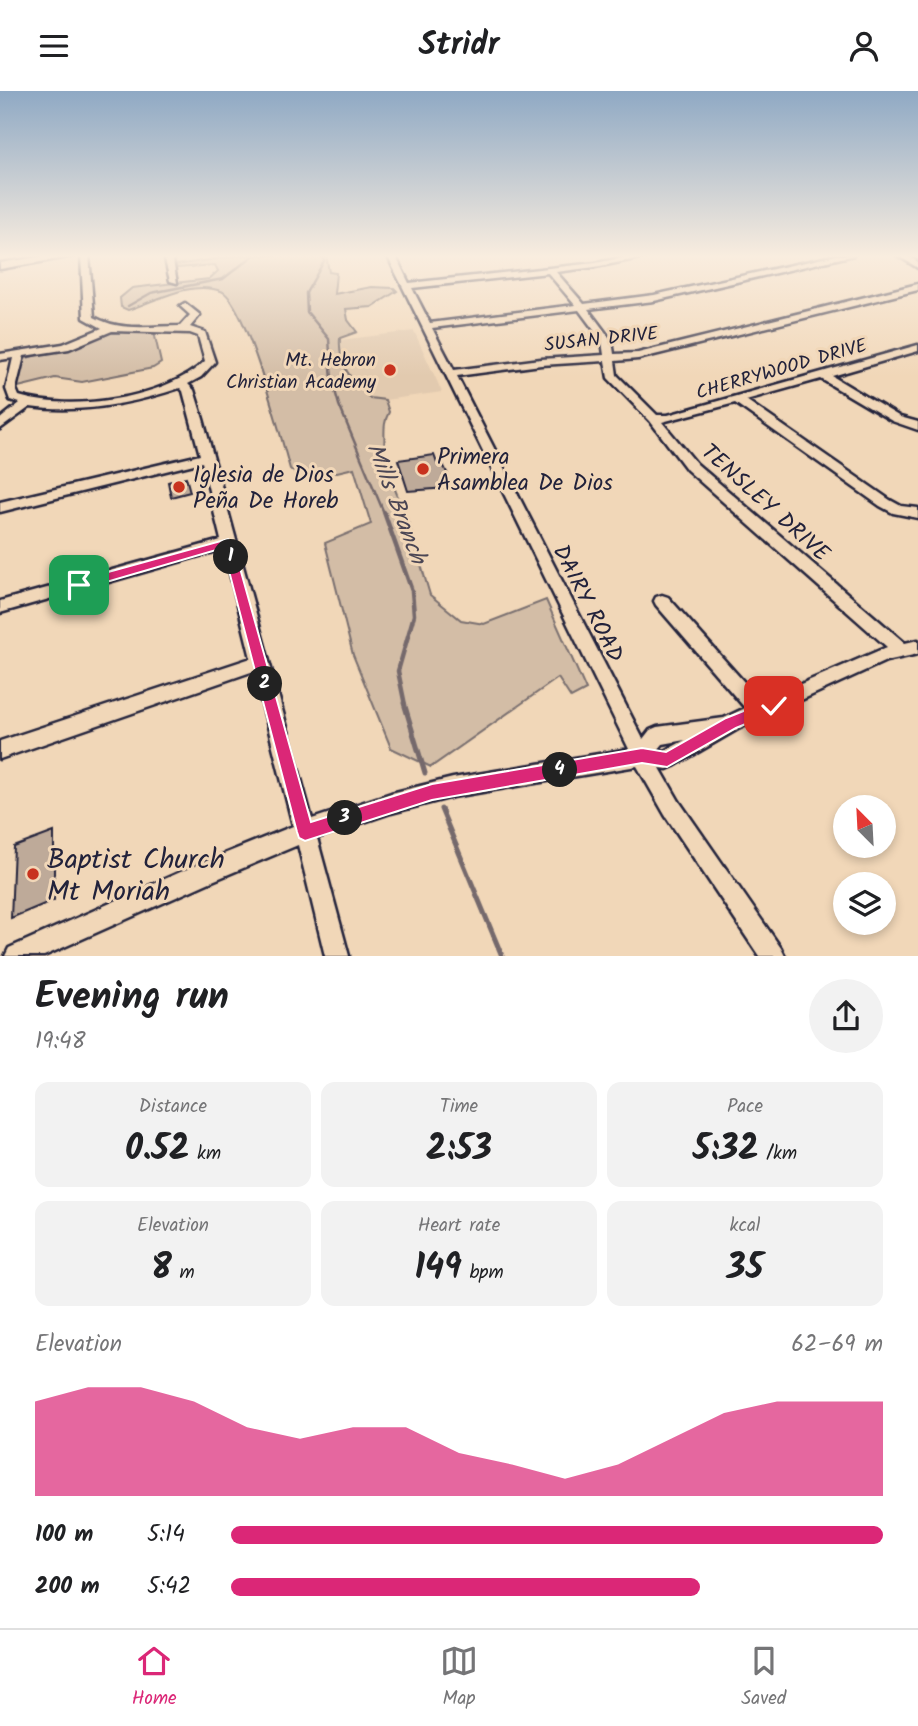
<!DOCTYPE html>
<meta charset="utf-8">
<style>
body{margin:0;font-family:Kalam,sans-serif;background:#f2f2f2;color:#202124;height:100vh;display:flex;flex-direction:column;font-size:26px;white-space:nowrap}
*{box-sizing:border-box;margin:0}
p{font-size:23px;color:#757577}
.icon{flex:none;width:38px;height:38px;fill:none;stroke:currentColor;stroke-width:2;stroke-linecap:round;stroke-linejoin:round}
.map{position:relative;height:865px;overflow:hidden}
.side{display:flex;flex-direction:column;background:#fff;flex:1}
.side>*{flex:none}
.needle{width:46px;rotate:336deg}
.buttons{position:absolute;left:833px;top:704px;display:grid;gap:14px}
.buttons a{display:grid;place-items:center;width:63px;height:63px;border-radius:50%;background:#fff;box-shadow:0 4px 10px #0003;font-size:35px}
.pin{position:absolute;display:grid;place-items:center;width:60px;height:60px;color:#fff;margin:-30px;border-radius:14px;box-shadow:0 4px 10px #0006}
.km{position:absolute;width:35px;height:35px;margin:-18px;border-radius:50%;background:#222;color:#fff;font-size:19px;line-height:35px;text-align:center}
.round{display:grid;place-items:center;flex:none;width:74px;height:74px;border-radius:37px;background:#f2f2f2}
.summary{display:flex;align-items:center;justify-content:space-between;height:119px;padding:0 35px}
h1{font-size:38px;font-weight:800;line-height:52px}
.metrics{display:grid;grid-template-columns:repeat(3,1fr);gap:10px;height:119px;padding:7px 35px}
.metrics div{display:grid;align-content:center;border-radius:14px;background:#f2f2f2;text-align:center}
.metrics b{font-size:35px;font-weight:800}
.metrics small{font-size:19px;font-weight:400}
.metrics p{font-size:19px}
.chart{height:196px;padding:14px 35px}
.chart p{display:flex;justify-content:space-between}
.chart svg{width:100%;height:126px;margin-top:7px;fill:#db2777;opacity:.7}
ul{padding:0 35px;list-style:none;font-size:23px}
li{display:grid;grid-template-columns:112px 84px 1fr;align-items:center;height:52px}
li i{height:18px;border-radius:9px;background:#db2777}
header{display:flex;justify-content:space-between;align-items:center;height:91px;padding:0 35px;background:#fff;font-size:32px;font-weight:800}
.tabs{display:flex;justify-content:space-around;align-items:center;height:98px;border-top:2px solid #e0e0e0;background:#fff;font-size:19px;color:#757577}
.tabs a{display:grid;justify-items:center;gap:4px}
.tabs .current{color:#db2777}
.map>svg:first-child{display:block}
</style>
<header><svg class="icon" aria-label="menu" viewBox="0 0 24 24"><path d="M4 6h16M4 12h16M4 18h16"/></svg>Stridr<svg class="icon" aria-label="person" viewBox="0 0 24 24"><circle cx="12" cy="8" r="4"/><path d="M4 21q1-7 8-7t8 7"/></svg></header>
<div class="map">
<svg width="918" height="865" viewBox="0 0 918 865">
<rect width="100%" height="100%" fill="#f1d7b8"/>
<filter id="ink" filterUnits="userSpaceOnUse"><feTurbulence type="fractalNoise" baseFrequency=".0143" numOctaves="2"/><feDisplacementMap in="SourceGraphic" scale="14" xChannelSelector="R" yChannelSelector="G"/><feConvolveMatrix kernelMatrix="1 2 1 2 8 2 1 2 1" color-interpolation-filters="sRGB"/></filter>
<g filter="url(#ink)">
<!-- built -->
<path fill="#e2caaf" d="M414 240 442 301 385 309 370 308 356 293 339 266 340 249Z"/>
<!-- green -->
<path fill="#d3bda6" stroke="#7a7070" stroke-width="2" d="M243 164H326L329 181 336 182 334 203 372 196 394 197 397 200 372 216 346 218 348 229 357 241 340 247C338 274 351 289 370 307L385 309 389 321C380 337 388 350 382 367L408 430 430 504 461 529 484 533 546 509 586 599 571 607 558 587 431 676 391 657 353 564 325 452 371 433 354 377 303 389 290 378C282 350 245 208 221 200 190 189 156 210 128 219L121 216 120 207 132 197 209 188 218 180 215 174 177 177 175 174Z
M108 241H154L161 272 153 277 82 291 55 287 14 297 24 268Z"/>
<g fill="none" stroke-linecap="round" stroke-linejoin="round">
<!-- stream-far2 -->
<path stroke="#74696c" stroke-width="2.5" d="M323 164 324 170 306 202 307 221 329 248 332 289 339 314 384 422
M128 215 151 202 223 188 254 164"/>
<!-- stream-far1 -->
<path stroke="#74696c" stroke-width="4.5" d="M384 421 412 500 414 524 398 580 405 614"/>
<!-- stream -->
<path stroke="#74696c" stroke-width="5" d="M404 612 425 682
M441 718 502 865"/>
</g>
<!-- building -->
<path fill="#beaa99" stroke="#22223b" stroke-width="2" d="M434 364 437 372 442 371 448 384 443 385 447 397 408 400 398 369Z
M186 386 190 401 171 406 168 391Z
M54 741V809L11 827 14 756Z"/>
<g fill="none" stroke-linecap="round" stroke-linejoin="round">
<defs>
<path id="minor" d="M81 164H89L94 226C121 241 150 235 180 235L190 224 180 215 185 212 200 224 190 236 205 241 215 271 201 286 188 293 194 299 203 328 312 728 391 702 453 687 629 658 387 164H395L409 192 595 172 636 164H656L595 176 556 181 584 213 654 204 837 164H854L654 210 588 218 612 250 614 263 638 262 918 193V199L638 268 615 270 617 284 657 324H668L918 254V260L832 285 900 326 918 331V339L892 330 821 288 746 309 890 409 901 415 918 417V427L893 422 880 415 735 312 662 331 697 373 905 552 918 549V563L886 570 738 638 674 675 667 678 660 677 679 710 781 857 785 865H759L665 724 637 675 453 706 391 722 317 747 349 865H325L298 754 210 791 44 865H5L9 857 194 775 293 735 254 580 0 668V650L251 567 224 458 0 522V510L221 449 202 371 0 421V411L200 364 183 300 180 297C132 313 80 323 30 316L0 338V328L20 312 10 309 6 298 13 267 0 269V263L63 253 102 237 84 227ZM548 182 575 214 430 232 412 197ZM579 219 602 250 604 264 541 268 454 279 432 237ZM112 240 190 242 198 245 205 270C165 308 71 321 19 305L16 298 24 265 69 258ZM605 270 608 287 650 330 687 379 887 556 761 610 668 506 662 504 656 506 654 510 656 514 745 617 724 627 657 636 650 639 643 648 457 285 541 274ZM685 649 665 660 658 659 663 653Z
M164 164H172L177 192 170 190Z
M897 164H907L918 171V177Z"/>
<path id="major" d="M52 164H80L0 178V172Z"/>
</defs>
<!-- minor casing -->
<use href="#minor" stroke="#22223b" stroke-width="5"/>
<!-- major casing -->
<use href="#major" stroke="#22223b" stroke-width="5"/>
<!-- minor -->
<use href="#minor" fill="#f1d7b8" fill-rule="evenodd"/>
<!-- major -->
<use href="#major" fill="#f1d7b8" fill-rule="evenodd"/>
</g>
</g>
<!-- sky -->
<linearGradient id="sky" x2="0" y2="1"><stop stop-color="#8fa9c4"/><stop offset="0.58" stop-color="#f9eddf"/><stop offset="1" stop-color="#f9eddf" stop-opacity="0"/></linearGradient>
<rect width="918" height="285" fill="url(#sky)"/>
<!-- route -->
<path fill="#db2777" stroke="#fff" stroke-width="2" d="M228 448 233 452 311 731 432 693 642 657 666 661 726 627 769 610 774 608 782 615 779 619 736 637 667 676 642 672 432 709 305 750 299 747 297 741 223 457 79 499 73 494 79 489Z"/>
<!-- markers -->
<g fill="#c8321e" stroke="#f1d7b8" stroke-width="2.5">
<circle cx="390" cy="279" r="7"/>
<circle cx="423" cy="378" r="7"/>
<circle cx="179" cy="396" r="7"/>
<circle cx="33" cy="783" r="7"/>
</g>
<g text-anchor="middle" stroke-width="6" stroke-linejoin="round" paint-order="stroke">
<!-- far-street labels -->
<g font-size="19" fill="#22223b" stroke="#f1d7b8">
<text transform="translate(601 247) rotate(-6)" y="7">SUSAN DRIVE</text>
<text transform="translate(781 277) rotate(-16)" y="7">CHERRYWOOD DRIVE</text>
</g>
<!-- far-poi labels -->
<g font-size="19" fill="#22223b" stroke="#f1d7b8" text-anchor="end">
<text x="376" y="275">Mt. Hebron<tspan x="376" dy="22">Christian Academy</tspan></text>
</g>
<!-- poi labels -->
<g font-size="23" fill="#22223b" stroke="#f1d7b8" text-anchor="start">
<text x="437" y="373">Primera<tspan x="437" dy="26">Asamblea De Dios</tspan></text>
<text x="193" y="391">Iglesia de Dios<tspan x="193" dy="26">Peña De Horeb</tspan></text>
</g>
<!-- street labels -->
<g font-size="23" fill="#22223b" stroke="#f1d7b8">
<text transform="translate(766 411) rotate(42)" y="8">TENSLEY DRIVE</text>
<text transform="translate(589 512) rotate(63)" y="8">DAIRY ROAD</text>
</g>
<!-- water labels -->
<g font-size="24" font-style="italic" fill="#4b4654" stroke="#f1d7b8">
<text transform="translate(397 412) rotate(69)" y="8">Mills Branch</text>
</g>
<!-- near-poi labels -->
<g font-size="28" fill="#22223b" stroke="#f1d7b8" text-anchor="start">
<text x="47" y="777">Baptist Church<tspan x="47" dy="32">Mt Moriah</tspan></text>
</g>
</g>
</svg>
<div class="buttons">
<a><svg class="needle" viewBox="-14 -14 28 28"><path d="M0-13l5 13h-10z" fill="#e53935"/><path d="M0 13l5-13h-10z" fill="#757577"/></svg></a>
<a><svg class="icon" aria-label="layers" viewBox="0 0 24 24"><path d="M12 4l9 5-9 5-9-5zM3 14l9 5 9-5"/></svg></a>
</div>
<div class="pin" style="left:79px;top:494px;background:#1e9e55"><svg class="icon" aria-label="arrive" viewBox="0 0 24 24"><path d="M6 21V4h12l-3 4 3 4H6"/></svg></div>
<div class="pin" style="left:774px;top:615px;background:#d93025"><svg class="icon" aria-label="check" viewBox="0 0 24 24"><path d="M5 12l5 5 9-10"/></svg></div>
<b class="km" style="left:231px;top:466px">1</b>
<b class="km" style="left:265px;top:593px">2</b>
<b class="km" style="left:345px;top:727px">3</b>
<b class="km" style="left:560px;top:679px">4</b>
</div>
<section class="side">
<div class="summary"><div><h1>Evening run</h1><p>19:48</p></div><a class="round"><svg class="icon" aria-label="share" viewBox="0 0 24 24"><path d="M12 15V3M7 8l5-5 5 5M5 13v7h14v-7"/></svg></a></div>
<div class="metrics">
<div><p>Distance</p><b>0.52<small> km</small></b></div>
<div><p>Time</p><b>2:53</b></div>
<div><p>Pace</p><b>5:32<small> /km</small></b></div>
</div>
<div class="metrics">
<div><p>Elevation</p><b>8<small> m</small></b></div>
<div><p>Heart rate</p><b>149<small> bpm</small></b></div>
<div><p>kcal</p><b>35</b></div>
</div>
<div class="chart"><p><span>Elevation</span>62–69 m</p>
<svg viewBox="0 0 160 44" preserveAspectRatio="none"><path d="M0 44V11L10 6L20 6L30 11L40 20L50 24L60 20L70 20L80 29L90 33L100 38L110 33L120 24L130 15L140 11L150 11L160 11V44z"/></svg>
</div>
<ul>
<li><b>100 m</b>5:14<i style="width:100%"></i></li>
<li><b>200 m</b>5:42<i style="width:72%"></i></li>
</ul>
</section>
<nav class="tabs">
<a class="current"><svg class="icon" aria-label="home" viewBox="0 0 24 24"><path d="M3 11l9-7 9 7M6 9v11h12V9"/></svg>Home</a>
<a><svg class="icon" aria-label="map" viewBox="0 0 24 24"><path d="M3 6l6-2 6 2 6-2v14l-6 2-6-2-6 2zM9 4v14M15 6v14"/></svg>Map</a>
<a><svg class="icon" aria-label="saved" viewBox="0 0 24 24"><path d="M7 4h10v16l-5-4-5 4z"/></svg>Saved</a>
</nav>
